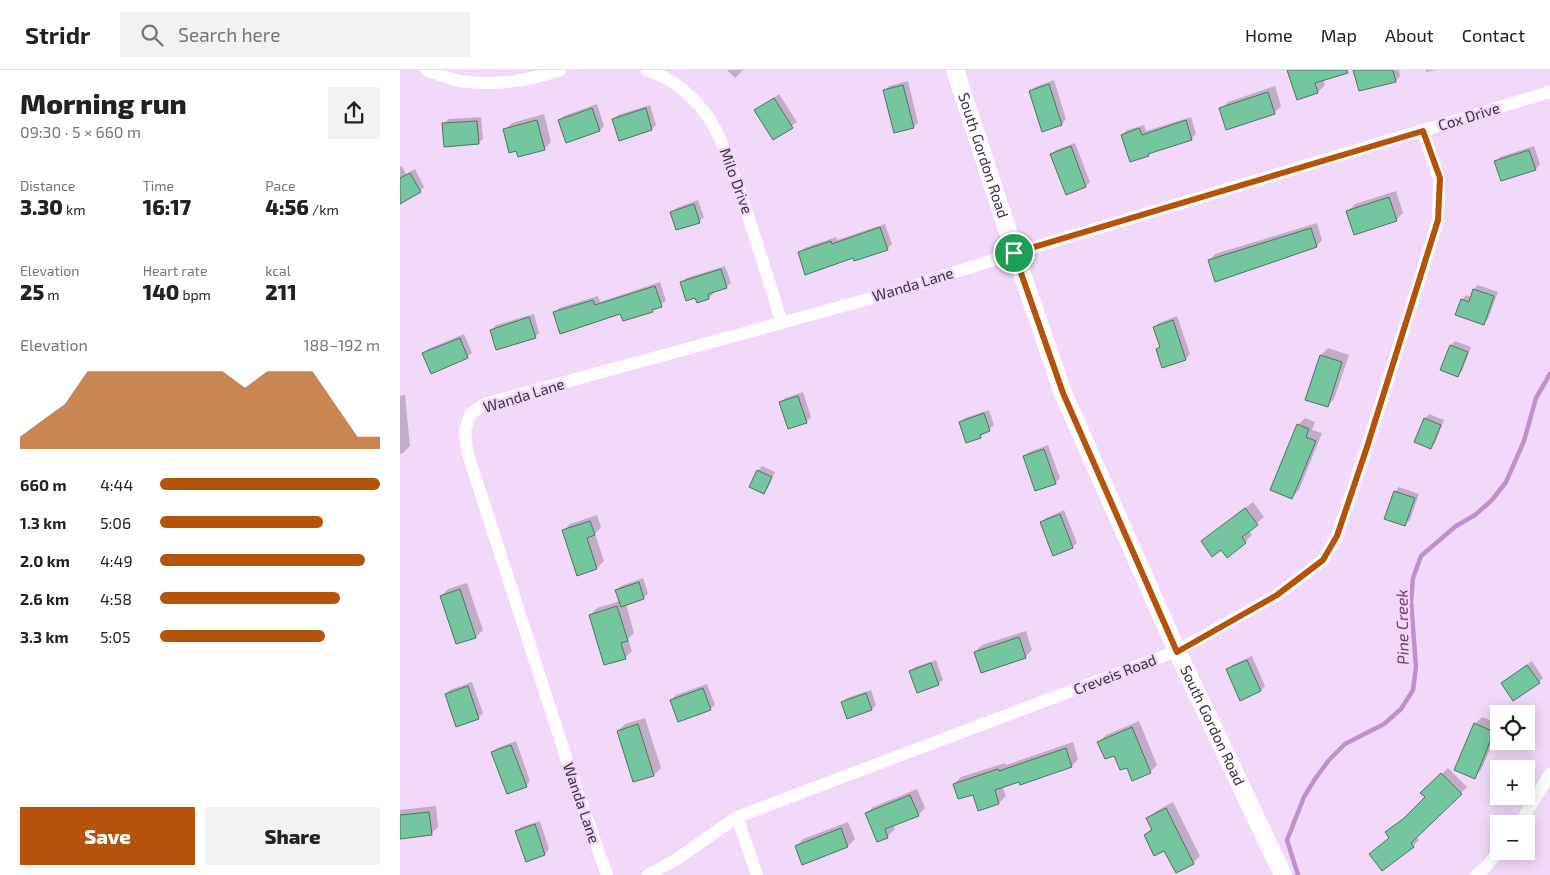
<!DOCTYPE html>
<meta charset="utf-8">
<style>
body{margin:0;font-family:"Exo 2",sans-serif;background:#f2f2f2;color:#222;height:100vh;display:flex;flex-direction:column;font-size:19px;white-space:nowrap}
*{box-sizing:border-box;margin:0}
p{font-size:16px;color:#767676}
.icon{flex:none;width:28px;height:28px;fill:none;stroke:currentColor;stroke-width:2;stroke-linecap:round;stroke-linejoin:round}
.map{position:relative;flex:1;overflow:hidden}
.details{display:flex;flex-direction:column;background:#fff;width:400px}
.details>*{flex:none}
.fabs{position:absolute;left:1090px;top:635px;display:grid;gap:10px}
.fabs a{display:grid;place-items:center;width:45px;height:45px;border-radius:0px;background:#fff;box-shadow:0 2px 12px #0003;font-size:25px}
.pin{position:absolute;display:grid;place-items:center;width:42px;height:42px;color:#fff;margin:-21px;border:2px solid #fff;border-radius:50%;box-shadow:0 1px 5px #0007}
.round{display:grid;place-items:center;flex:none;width:52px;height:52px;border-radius:0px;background:#f2f2f2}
.overview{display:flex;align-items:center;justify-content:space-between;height:85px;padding:0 20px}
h1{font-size:28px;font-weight:800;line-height:38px}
.metrics{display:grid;grid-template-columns:repeat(3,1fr);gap:8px;height:85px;padding:5px 20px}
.metrics div{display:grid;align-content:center}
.metrics b{font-size:21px;font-weight:800}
.metrics small{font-size:14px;font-weight:400}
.metrics p{font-size:14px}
.chart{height:140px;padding:10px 20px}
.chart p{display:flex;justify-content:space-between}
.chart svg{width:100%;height:90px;margin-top:5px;fill:#b45309;opacity:.7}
.action{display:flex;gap:10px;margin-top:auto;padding:10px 20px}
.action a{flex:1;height:58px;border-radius:0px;background:#b45309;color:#fff;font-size:20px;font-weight:800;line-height:58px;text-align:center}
.action a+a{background:#f2f2f2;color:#222}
ul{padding:0 20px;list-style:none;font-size:16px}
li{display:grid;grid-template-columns:80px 60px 1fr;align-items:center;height:38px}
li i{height:12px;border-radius:6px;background:#b45309}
header{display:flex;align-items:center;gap:30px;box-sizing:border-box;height:70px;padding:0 25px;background:#fff;border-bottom:1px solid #e0e0e0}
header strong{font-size:24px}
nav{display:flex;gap:28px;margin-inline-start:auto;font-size:18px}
.search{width:350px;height:45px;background:#f2f2f2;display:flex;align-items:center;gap:12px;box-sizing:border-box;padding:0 18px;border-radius:0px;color:#767676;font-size:19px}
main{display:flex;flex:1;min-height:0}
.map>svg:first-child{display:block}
</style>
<header>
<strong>Stridr</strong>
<div class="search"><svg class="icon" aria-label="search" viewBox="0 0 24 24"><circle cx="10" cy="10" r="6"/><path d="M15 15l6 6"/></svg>Search here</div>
<nav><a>Home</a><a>Map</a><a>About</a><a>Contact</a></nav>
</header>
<main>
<section class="details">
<div class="overview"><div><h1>Morning run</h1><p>09:30 · 5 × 660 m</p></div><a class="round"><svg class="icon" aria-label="share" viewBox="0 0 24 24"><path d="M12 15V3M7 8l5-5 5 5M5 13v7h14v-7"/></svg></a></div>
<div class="metrics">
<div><p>Distance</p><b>3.30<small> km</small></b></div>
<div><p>Time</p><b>16:17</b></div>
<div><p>Pace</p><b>4:56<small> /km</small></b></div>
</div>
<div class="metrics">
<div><p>Elevation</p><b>25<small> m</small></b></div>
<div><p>Heart rate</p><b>140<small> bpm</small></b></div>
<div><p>kcal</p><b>211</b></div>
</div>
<div class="chart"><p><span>Elevation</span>188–192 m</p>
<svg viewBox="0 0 160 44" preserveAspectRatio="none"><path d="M0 44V38L10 30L20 22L30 6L40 6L50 6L60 6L70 6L80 6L90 6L100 14L110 6L120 6L130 6L140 22L150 38L160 38V44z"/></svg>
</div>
<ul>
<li><b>660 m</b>4:44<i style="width:100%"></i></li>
<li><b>1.3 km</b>5:06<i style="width:74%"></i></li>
<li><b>2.0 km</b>4:49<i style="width:93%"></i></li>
<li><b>2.6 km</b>4:58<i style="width:82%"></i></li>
<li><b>3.3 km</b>5:05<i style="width:75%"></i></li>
</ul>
<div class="action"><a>Save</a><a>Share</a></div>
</section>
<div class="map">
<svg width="1150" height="805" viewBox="0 0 1150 805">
<rect width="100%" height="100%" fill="#f2d9f9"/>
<!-- shadow -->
<path fill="#0003" d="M327 0H343L335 8Z
M889 0H940L923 9 925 15 918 22 898 29Z
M957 0H999L1000 6 996 11Z
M1026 0H1036L1026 2Z
M654 10 666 49 662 54 642 60 630 21 635 17Z
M508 11 518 53 513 57 484 21 489 16Z
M875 16 881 36 874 43 821 39 828 32Z
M379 24 397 52 373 69 355 41Z
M197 34 204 56 200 60 160 50 164 46Z
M250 35 256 55 252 59 214 49 218 45Z
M144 44 151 72 144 79 117 80 105 60 112 53Z
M81 47 83 69 78 73 44 54 48 49Z
M791 47 796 64 792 68 751 82 748 85 722 65 727 60 744 55 746 61Z
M675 73 690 112 686 116 652 85 656 80Z
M1134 76 1140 94 1136 99 1096 92 1100 87Z
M2 96 6 104 15 99 24 117 20 121 0 132V97Z
M996 121 1003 143 996 150 948 141 955 134Z
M298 130 304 147 299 151 272 142 276 138Z
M917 153 922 170 917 176 810 190 815 184Z
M485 154 492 174 487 179 399 183 404 178 436 167 437 170Z
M325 196 331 213 326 217 313 222V224L309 228 295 226 282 213 286 208Z
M260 212 266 231 252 240 224 250 221 243H155L159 238 198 226 200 232Z
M1078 215 1098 222 1088 249 1084 253 1062 230 1066 225 1071 227 1074 219Z
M134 244 139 263 135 267 91 260 96 255Z
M777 246 790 284 786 289 757 279 761 275 755 257 759 253Z
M64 264 72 283 67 287 24 283 28 279Z
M1055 271 1071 277 1062 301 1058 305 1051 275Z
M928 278 949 285 934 329 927 336 921 285Z
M403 322 411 347 406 352 380 333 385 328Z
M5 325 10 376 3 383 0 384V326Z
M589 340 594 355 580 367 560 352 565 348Z
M1029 344 1044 350 1035 373 1030 377 1025 349Z
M905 348 915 352 912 360 922 363 899 420 892 427 898 355Z
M648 375 660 408 655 413 624 387 629 382Z
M362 396 375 402 368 418 364 422 358 401Z
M999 417 1019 424 1010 450 1005 455 995 422Z
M853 432 864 447 849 460 852 465 845 472 822 478 802 471Z
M664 440 677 473 672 477 641 452 646 448Z
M197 445 201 457 195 464 204 491 197 498 177 504 163 461 170 454Z
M243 508 248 523 244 528 226 534 234 563 228 569 232 581 225 588 190 545 197 538 220 531 216 521 221 516Z
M67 513 83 560 76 567 41 526 48 519Z
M626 561 632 580 625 587 575 582 582 575Z
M852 586 865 616 861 620 828 600 832 595Z
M536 590 543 610 538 614 510 601 515 597Z
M1132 591 1143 608 1139 612 1102 613Z
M72 612 83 643 78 648 46 624 50 620Z
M307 614 315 635 310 639 271 630 276 625Z
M471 620 476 635 472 639 443 632 447 628Z
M1082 647 1099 654V659L1081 700 1074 707 1075 654Z
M245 648 261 698 254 705 234 711 218 661 225 654Z
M739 651 757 695 750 702 727 696 699 672 706 665Z
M116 671 130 711 126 716 93 682 97 678Z
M673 672 678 689 672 696 602 716 606 726 599 733 554 714 561 707 605 693 606 695Z
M1048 698 1067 717 1016 767 1019 770 1013 776 970 784 990 768 993 757 1010 743 1026 727 1022 723Z
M517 719 525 738 518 745 493 755 495 759 488 766 477 771 466 744 473 737Z
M773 732 800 786 793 793 765 779 745 765 752 758 748 749 755 742Z
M36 736 38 757 31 764 0 768V740Z
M140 751 149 779 145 784 126 790 117 761 121 757Z
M448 752 455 769 448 776 403 794 396 776 403 769Z"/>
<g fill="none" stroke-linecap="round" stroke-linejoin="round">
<!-- stream -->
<path stroke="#c090cd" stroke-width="4.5" d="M898 805 887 770 904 727 915 709 929 690 945 674 984 654 1001 639 1013 620 1016 597 1011 531 1013 508 1021 486 1056 456 1075 445 1092 430 1106 412 1124 371 1136 328 1150 304"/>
</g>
<!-- building -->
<path fill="#73c69d" stroke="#4f7260" d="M887 0H947L948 3 915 13 918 23 897 30Z
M953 0H993L996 12 959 21Z
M649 14 662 55 642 62 629 21Z
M503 15 514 58 494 63 483 20Z
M868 22 875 44 826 60 819 38Z
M374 28 393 58 373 70 354 40Z
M192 38 200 61 166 73 158 50Z
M246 38 252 60 219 71 212 49Z
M137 50 145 80 118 87 116 81 109 83 103 59Z
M786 50 792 70 748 84 749 86 730 92 721 65 739 58 742 65Z
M77 51 79 74 44 77 42 53Z
M671 76 686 117 666 125 650 84Z
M1129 80 1136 100 1101 111 1094 91Z
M10 103 21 122 0 134V108Z
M989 127 997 151 954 165 946 141Z
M294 134 300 153 276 160 270 142Z
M480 157 488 180 454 191 453 188 405 205 398 182 431 171 432 174Z
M911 158 917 177 815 212 808 190Z
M321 199 327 218 308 224 309 229 297 233 295 228 286 231 280 212Z
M255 216 262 237 252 240 253 242 223 251 220 244 160 264 153 242 193 230 195 235Z
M1073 219 1094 226 1084 255 1055 245 1061 229 1069 232Z
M129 247 136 268 96 280 90 260Z
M773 250 786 290 762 298 756 279 760 277 753 257Z
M60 268 68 288 31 304 22 283Z
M1050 275 1068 282 1058 307 1040 300Z
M920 285 942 292 928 337 905 330Z
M398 326 407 353 388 359 379 332Z
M584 343 590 361 580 365 581 368 566 373 559 352Z
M1024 348 1041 355 1031 379 1014 372Z
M897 354 909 359 906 367 916 371 892 429 870 420Z
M644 379 656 414 635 421 623 386Z
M357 400 372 407 364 424 349 417Z
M994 421 1015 428 1005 456 984 449Z
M845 438 858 455 842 467 846 473 827 488 821 480 812 487 801 471Z
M660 444 673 478 653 486 640 452Z
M190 451 195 465 187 468 197 499 177 506 162 460Z
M239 512 244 529 221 537 215 520Z
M60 519 76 568 56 574 40 526Z
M217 536 228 571 221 573 226 589 204 595 189 545Z
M619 567 626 588 581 603 574 582Z
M847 590 861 621 840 631 826 599Z
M531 593 539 615 517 623 509 601Z
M1127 595 1140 613 1113 631 1101 613Z
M68 616 79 649 56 657 45 624Z
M303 618 311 640 278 652 270 630Z
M466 623 472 640 447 649 441 632Z
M1074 653 1094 662 1075 709 1054 700Z
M238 654 254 706 233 712 217 661Z
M732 657 751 703 732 711 727 698 720 700 714 686 705 689 697 672Z
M111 675 127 717 107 724 91 682Z
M666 678 672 697 620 715 619 712 595 720 599 734 578 741 573 725 558 729 553 714 598 699 599 701Z
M1041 703 1062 724 1011 773 1014 777 982 801 969 784 989 768 985 762 1003 749 1025 727 1020 723Z
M510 725 519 746 485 759 488 768 477 772 465 743Z
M766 738 794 794 776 803 764 781 754 786 744 765 752 760 746 748Z
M29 742 32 765 0 769V745Z
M135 754 145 785 126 792 115 761Z
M441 758 448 777 402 795 395 776Z"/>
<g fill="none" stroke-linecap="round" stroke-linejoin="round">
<!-- street -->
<path stroke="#fff" stroke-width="12" d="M26 0C37 4 49 9 60 11 93 16 128 11 160 0
M247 0C269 7 287 21 302 39 319 59 327 87 336 111 353 158 367 206 382 253
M337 747 357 805
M1119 754 1150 704
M207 805 174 712 67 381 65 361 70 344 85 334 487 224 615 183 1150 22
M248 805 277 789 337 747 777 581 877 525 923 490 937 466 967 377 1038 150 1039 109 1023 61
M1076 805 1086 797 1099 781"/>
<!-- secondary -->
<path stroke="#fff" stroke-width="18" id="s1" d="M555 0 615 183 663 323 777 581 883 805"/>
</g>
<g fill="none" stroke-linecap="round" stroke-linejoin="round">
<defs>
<path id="route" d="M1023 61 1040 108 1038 150 967 377 937 466 923 490 877 525 777 582 663 323 614 183Z"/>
</defs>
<!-- route casing -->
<use href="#route" stroke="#fff" stroke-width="10"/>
<!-- route -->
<use href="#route" stroke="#b45309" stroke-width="6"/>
</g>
<g text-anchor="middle" stroke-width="5" stroke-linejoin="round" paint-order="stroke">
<!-- street labels -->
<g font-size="15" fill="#3c333f" stroke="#f2d9f9">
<text transform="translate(1069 47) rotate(-17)" y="5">Cox Drive</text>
<text dy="5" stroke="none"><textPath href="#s1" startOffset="90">South Gordon Road</textPath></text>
<text transform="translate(336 111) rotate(70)" y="5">Milo Drive</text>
<text transform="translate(513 215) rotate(-17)" y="5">Wanda Lane</text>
<text transform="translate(124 326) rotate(-17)" y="5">Wanda Lane</text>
<text transform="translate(715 605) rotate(-21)" y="5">Creveis Road</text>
<text dy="5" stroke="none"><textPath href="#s1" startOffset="705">South Gordon Road</textPath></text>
<text transform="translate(181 733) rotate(71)" y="5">Wanda Lane</text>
</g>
<!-- water labels -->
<g font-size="16" font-style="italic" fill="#743983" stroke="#f2d9f9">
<text transform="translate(1002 557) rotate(-91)" y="6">Pine Creek</text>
</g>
</g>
</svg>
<div class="fabs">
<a><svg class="icon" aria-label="locate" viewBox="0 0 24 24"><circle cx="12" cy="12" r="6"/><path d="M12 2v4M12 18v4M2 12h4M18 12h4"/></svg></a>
<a>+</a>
<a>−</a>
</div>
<div class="pin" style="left:614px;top:183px;background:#1e9e55"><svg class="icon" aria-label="arrive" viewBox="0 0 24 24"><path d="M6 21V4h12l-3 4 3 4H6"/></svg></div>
</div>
</main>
